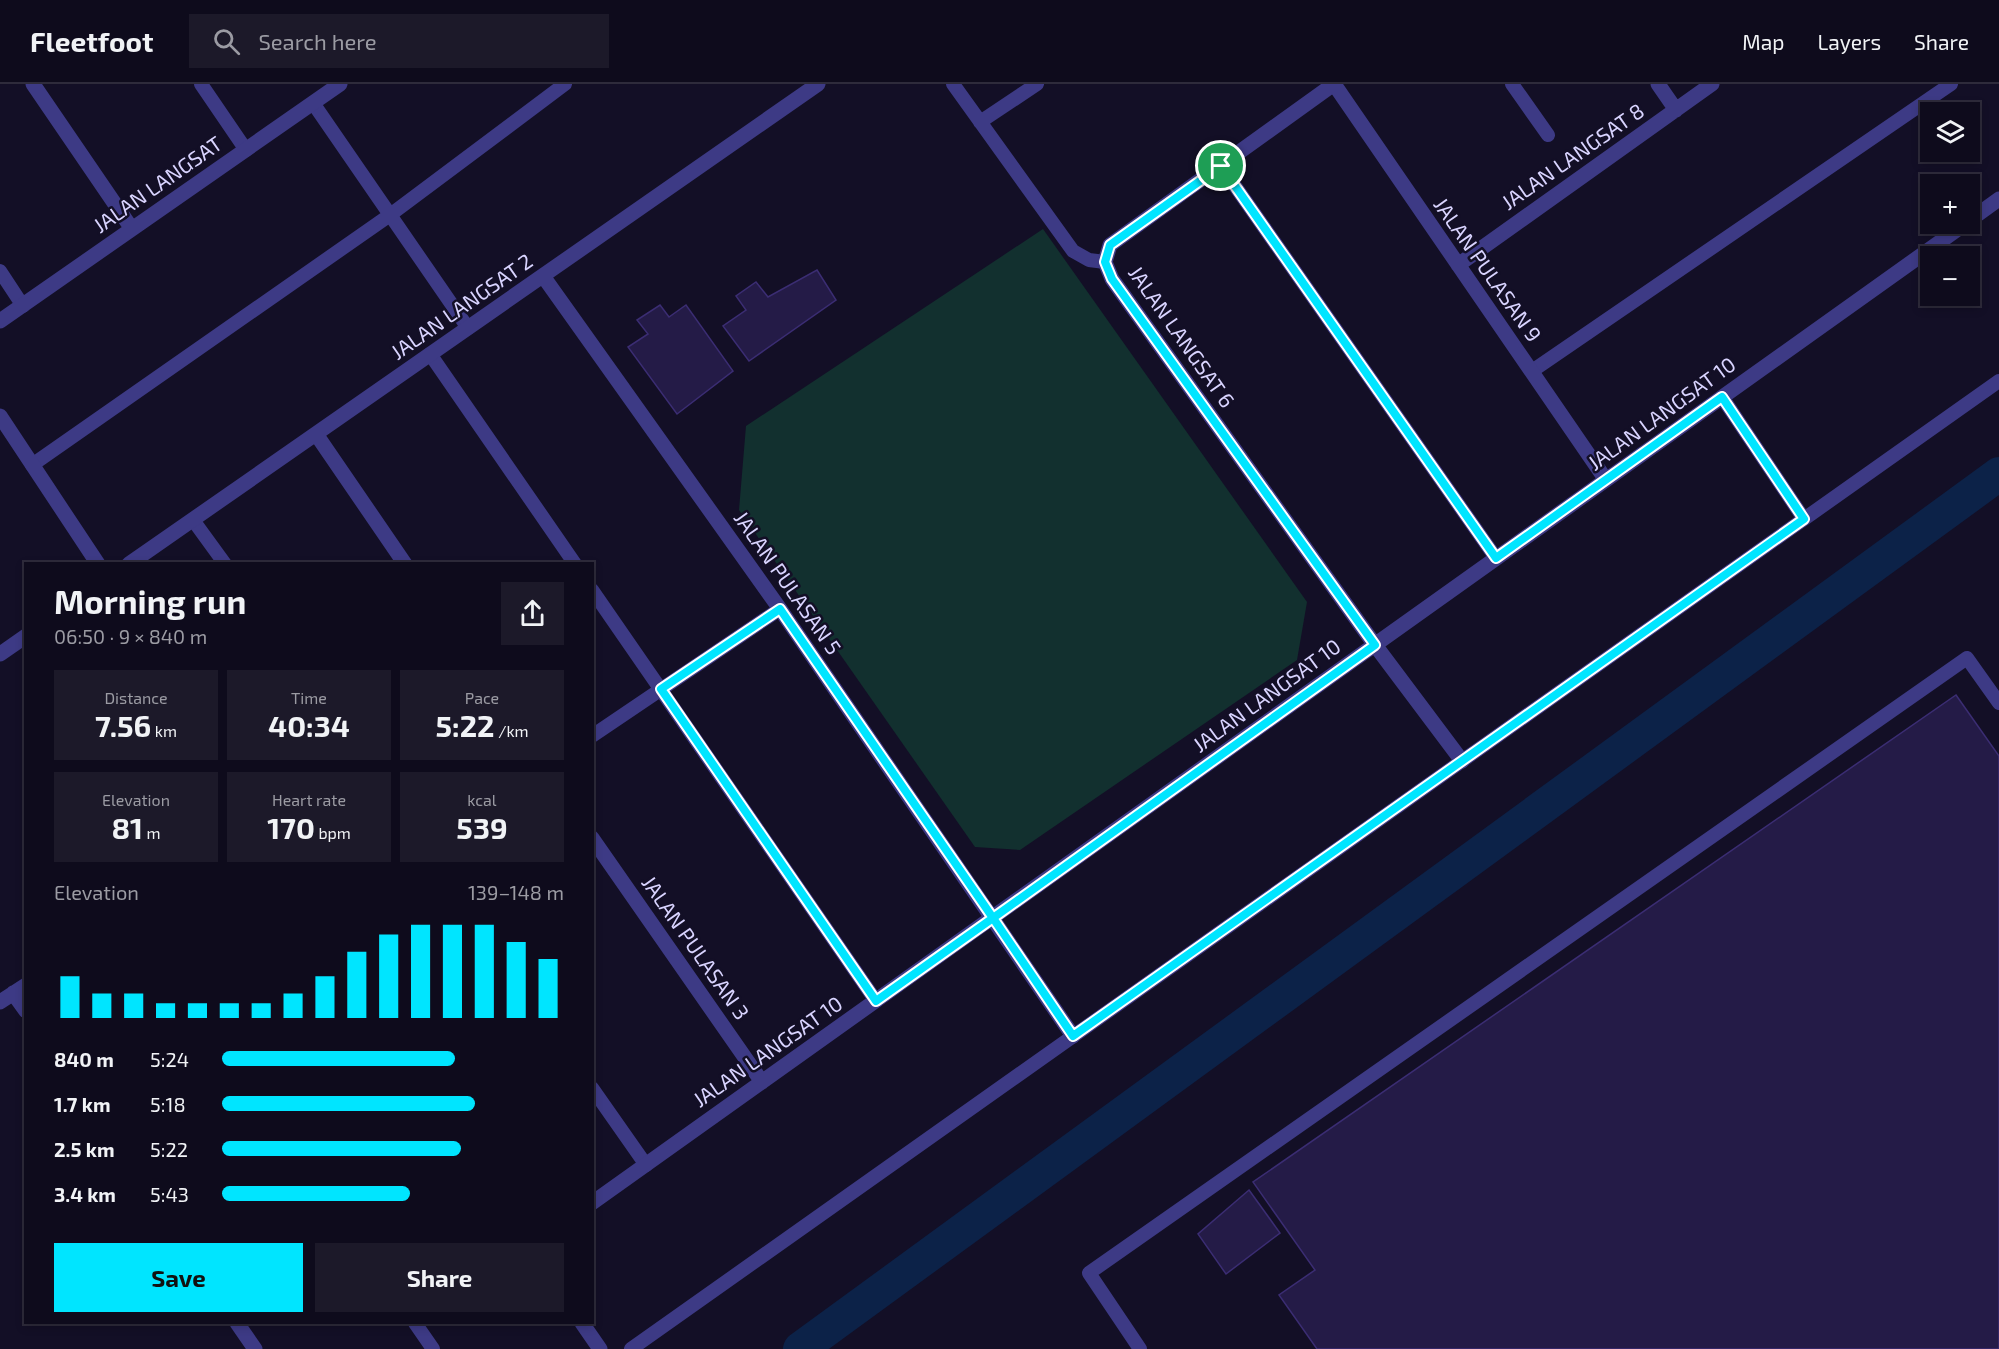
<!DOCTYPE html>
<meta charset="utf-8">
<style>
body{margin:0;font-family:"Exo 2",sans-serif;background:#1c1929;color:#f1f3f6;height:100vh;display:flex;flex-direction:column;font-size:22px;white-space:nowrap}
*{box-sizing:border-box;margin:0}
p{font-size:20px;color:#9b9ba3}
.icon{flex:none;width:33px;height:33px;fill:none;stroke:currentColor;stroke-width:2;stroke-linecap:round;stroke-linejoin:round}
.map{position:relative;flex:1;overflow:hidden}
.details{position:absolute;left:24px;top:478px;width:570px;height:762px;display:flex;flex-direction:column;background:#0e0b1c;border-radius:0px;box-shadow:0 3px 9px #0003,0 0 0 2px #2e2b3b}
.details>*{flex:none}
.buttons{position:absolute;left:1920px;top:18px;display:grid;gap:12px}
.buttons a{display:grid;place-items:center;width:60px;height:60px;border-radius:0px;background:#0e0b1c;box-shadow:0 3px 9px #0003,0 0 0 2px #2e2b3b;font-size:30px}
.pin{position:absolute;display:grid;place-items:center;width:51px;height:51px;color:#fff;margin:-26px;border:3px solid #fff;border-radius:50%;box-shadow:0 2px 6px #0007}
.round{display:grid;place-items:center;flex:none;width:63px;height:63px;border-radius:0px;background:#1c1929}
.headline{display:flex;align-items:center;justify-content:space-between;height:102px;padding:0 30px}
h1{font-size:33px;font-weight:700;line-height:45px}
.metrics{display:grid;grid-template-columns:repeat(3,1fr);gap:9px;height:102px;padding:6px 30px}
.metrics div{display:grid;align-content:center;border-radius:0px;background:#1c1929;text-align:center}
.metrics b{font-size:30px;font-weight:700}
.metrics small{font-size:16px;font-weight:400}
.metrics p{font-size:16px}
.chart{height:168px;padding:12px 30px}
.chart p{display:flex;justify-content:space-between}
.chart svg{width:100%;height:108px;margin-top:6px;stroke:#00e5ff;stroke-width:6}
.action{display:flex;gap:12px;margin-top:auto;padding:12px 30px}
.action a{flex:1;height:69px;border-radius:0px;background:#00e5ff;color:#111;font-size:24px;font-weight:700;line-height:69px;text-align:center}
.action a+a{background:#1c1929;color:#f1f3f6}
ul{padding:0 30px;list-style:none;font-size:20px}
li{display:grid;grid-template-columns:96px 72px 1fr;align-items:center;height:45px}
li i{height:15px;border-radius:8px;background:#00e5ff}
header{display:flex;align-items:center;gap:36px;box-sizing:border-box;height:84px;padding:0 30px;background:#0e0b1c;border-bottom:2px solid #2e2b3b}
header strong{font-size:28px}
nav{display:flex;gap:33px;margin-inline-start:auto;font-size:21px}
.search{width:420px;height:54px;background:#1c1929;display:flex;align-items:center;gap:15px;box-sizing:border-box;padding:0 21px;border-radius:0px;color:#9b9ba3;font-size:22px}
.map>svg:first-child{display:block}
</style>
<header>
<strong>Fleetfoot</strong>
<div class="search"><svg class="icon" aria-label="search" viewBox="0 0 24 24"><circle cx="10" cy="10" r="6"/><path d="M15 15l6 6"/></svg>Search here</div>
<nav><a>Map</a><a>Layers</a><a>Share</a></nav>
</header>
<div class="map">
<svg width="1999" height="1265" viewBox="0 0 1999 1265">
<rect width="100%" height="100%" fill="#130f26"/>
<!-- green -->
<path fill="#12302f" d="M1043 145 1307 518 1297 576 1020 766 975 763 739 426 746 342Z"/>
<g fill="none" stroke-linecap="round" stroke-linejoin="round">
<!-- canal -->
<path stroke="#0c2248" stroke-width="34" d="M800 1265 1999 390"/>
</g>
<!-- building -->
<path fill="#241b47" stroke="#3b2d73" stroke-width="1.5" d="M817 186 836 216 749 277 723 242 746 226 736 212 756 198 768 213Z
M660 221 669 233 686 221 733 287 677 330 628 263 648 250 637 236Z
M1956 611 1999 672V1265H1317L1279 1211 1315 1186 1253 1098Z
M1249 1106 1280 1149 1226 1190 1198 1150Z"/>
<g fill="none" stroke-linecap="round" stroke-linejoin="round">
<!-- service -->
<path stroke="#3d3a85" stroke-width="14" d="M201 0 246 66
M953 0 1073 167 1089 176 1105 178
M1512 0 1548 51
M313 19 468 244
M980 38 1037 0
M1221 82 1496 474
M0 187 23 222
M430 270 575 480
M1532 287 1951 0
M1722 313 1804 435
M32 381 390 131 565 0
M193 436 225 480
M592 506 876 917
M592 652 780 525
M592 1004 646 1081
M415 1239 433 1265
M631 1265 1999 297
M1140 1265 1089 1189 1967 574 1999 619"/>
<!-- minor -->
<path stroke="#3d3a85" stroke-width="15" d="M33 0 132 145
M1334 0 1110 161 1105 178 1112 195 1375 561 1462 677
M1334 0 1606 396
M1658 0 1676 26
M1970 136 1999 115
M1458 181 1712 0
M543 192 780 525 1073 952
M0 237 340 0
M0 332 98 480
M316 350 405 480
M129 480 818 0
M0 570 26 552
M592 754 762 998
M13 909 26 927
M0 918 26 901
M592 1119 1965 140
M237 1239 255 1265
M582 1239 600 1265"/>
</g>
<g fill="none" stroke-linecap="round" stroke-linejoin="round">
<defs>
<path id="route" d="M1221 82 1110 161 1105 178 1112 195 1375 561 993 834 780 525 661 605 876 917 993 834 1073 952 1804 435 1722 313 1496 474 1221 82"/>
</defs>
<!-- route casing -->
<use href="#route" stroke="#fff" stroke-width="12"/>
<!-- route -->
<use href="#route" stroke="#00e5ff" stroke-width="8"/>
</g>
<g text-anchor="middle" stroke-width="5" stroke-linejoin="round" paint-order="stroke">
<!-- street labels -->
<g font-size="21" fill="#d9d4ff" stroke="#130f26">
<text transform="translate(1573 73) rotate(-35)" y="7">JALAN LANGSAT 8</text>
<text transform="translate(158 101) rotate(-35)" y="7">JALAN LANGSAT</text>
<text transform="translate(1487 186) rotate(55)" y="7">JALAN PULASAN 9</text>
<text transform="translate(462 223) rotate(-35)" y="7">JALAN LANGSAT 2</text>
<text transform="translate(1181 253) rotate(55)" y="7">JALAN LANGSAT 6</text>
<text transform="translate(1662 330) rotate(-36)" y="7">JALAN LANGSAT 10</text>
<text transform="translate(787 499) rotate(55)" y="7">JALAN PULASAN 5</text>
<text transform="translate(1267 612) rotate(-36)" y="7">JALAN LANGSAT 10</text>
<text transform="translate(695 864) rotate(55)" y="7">JALAN PULASAN 3</text>
<text transform="translate(768 968) rotate(-35)" y="7">JALAN LANGSAT 10</text>
</g>
</g>
</svg>
<div class="buttons">
<a><svg class="icon" aria-label="layers" viewBox="0 0 24 24"><path d="M12 4l9 5-9 5-9-5zM3 14l9 5 9-5"/></svg></a>
<a>+</a>
<a>−</a>
</div>
<div class="pin" style="left:1221px;top:82px;background:#1e9e55"><svg class="icon" aria-label="arrive" viewBox="0 0 24 24"><path d="M6 21V4h12l-3 4 3 4H6"/></svg></div>
<section class="details">
<div class="headline"><div><h1>Morning run</h1><p>06:50 · 9 × 840 m</p></div><a class="round"><svg class="icon" aria-label="share" viewBox="0 0 24 24"><path d="M12 15V3M7 8l5-5 5 5M5 13v7h14v-7"/></svg></a></div>
<div class="metrics">
<div><p>Distance</p><b>7.56<small> km</small></b></div>
<div><p>Time</p><b>40:34</b></div>
<div><p>Pace</p><b>5:22<small> /km</small></b></div>
</div>
<div class="metrics">
<div><p>Elevation</p><b>81<small> m</small></b></div>
<div><p>Heart rate</p><b>170<small> bpm</small></b></div>
<div><p>kcal</p><b>539</b></div>
</div>
<div class="chart"><p><span>Elevation</span>139–148 m</p>
<svg viewBox="0 0 160 44" preserveAspectRatio="none"><path d="M5 44V27M15 44V34M25 44V34M35 44V38M45 44V38M55 44V38M65 44V38M75 44V34M85 44V27M95 44V17M105 44V10M115 44V6M125 44V6M135 44V6M145 44V13M155 44V20"/></svg>
</div>
<ul>
<li><b>840 m</b>5:24<i style="width:68%"></i></li>
<li><b>1.7 km</b>5:18<i style="width:74%"></i></li>
<li><b>2.5 km</b>5:22<i style="width:70%"></i></li>
<li><b>3.4 km</b>5:43<i style="width:55%"></i></li>
</ul>
<div class="action"><a>Save</a><a>Share</a></div>
</section>
</div>
